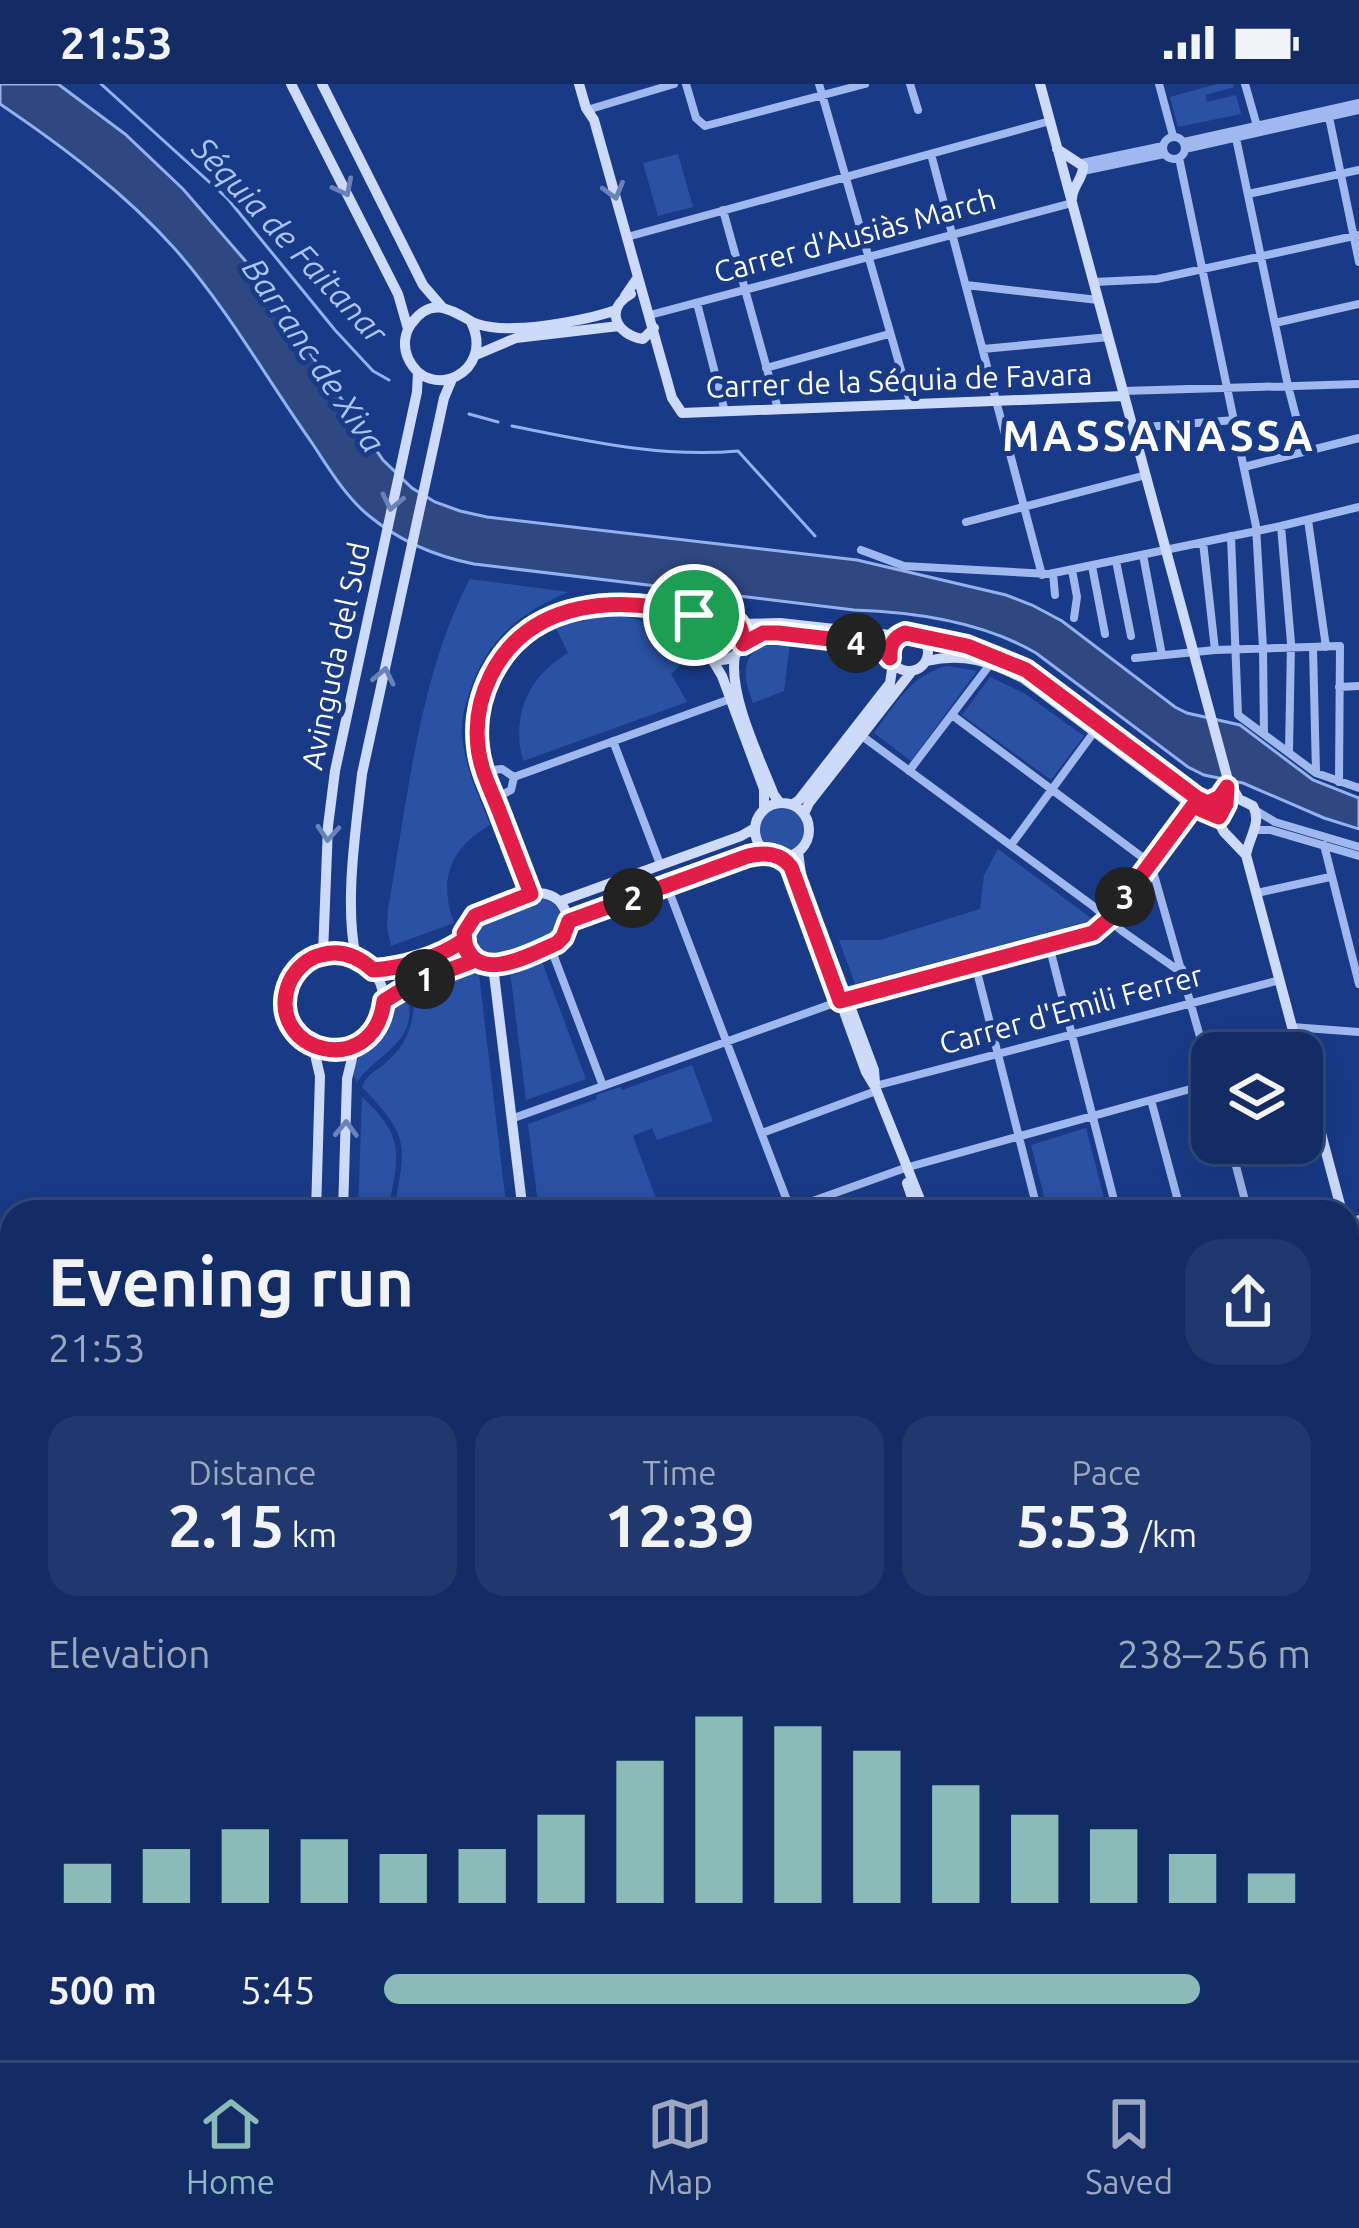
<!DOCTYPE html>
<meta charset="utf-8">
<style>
body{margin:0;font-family:Ubuntu,sans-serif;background:#20386e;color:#f1f3f6;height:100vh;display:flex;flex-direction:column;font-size:45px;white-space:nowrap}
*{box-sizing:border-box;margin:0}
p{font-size:39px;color:#9da7bf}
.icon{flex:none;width:66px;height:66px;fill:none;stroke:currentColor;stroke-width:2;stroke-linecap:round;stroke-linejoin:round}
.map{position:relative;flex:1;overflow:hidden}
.drawer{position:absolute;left:0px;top:1116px;width:1359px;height:861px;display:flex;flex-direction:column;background:#132c65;border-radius:36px 36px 0 0;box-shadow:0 12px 48px #0002,0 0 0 3px #324879}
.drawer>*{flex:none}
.tools{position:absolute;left:1191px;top:948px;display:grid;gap:24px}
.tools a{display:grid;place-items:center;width:132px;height:132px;border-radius:24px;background:#132c65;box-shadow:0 12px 48px #0002,0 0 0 3px #324879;font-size:60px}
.pin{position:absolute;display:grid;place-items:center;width:102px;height:102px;color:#fff;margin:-51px;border:6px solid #fff;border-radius:50%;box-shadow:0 3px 12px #0007}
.km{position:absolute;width:60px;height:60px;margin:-30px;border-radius:50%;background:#222;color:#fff;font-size:33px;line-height:60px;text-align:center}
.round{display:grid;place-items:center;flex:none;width:126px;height:126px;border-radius:36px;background:#20386e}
.summary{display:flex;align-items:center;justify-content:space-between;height:204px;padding:0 48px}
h1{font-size:66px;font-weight:600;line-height:90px}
.figures{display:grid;grid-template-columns:repeat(3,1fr);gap:18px;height:204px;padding:12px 48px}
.figures div{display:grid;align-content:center;border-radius:30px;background:#20386e;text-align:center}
.figures b{font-size:60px;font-weight:600}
.figures small{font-size:33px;font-weight:400}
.figures p{font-size:33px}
.chart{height:336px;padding:24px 48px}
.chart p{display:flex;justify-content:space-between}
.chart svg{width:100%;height:216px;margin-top:12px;stroke:#8bbbb9;stroke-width:6}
ul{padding:0 48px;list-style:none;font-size:39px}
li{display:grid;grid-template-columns:192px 144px 1fr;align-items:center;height:90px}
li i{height:30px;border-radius:15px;background:#8bbbb9}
.status{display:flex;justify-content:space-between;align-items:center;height:84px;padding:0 60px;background:#132c65;direction:ltr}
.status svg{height:33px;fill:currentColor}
.tab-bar{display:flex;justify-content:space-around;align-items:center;height:168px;border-top:3px solid #324879;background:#132c65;font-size:33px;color:#9da7bf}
.tab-bar a{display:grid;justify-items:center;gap:6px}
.tab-bar .current{color:#8bbbb9}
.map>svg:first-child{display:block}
</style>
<div class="status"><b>21:53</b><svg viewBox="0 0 49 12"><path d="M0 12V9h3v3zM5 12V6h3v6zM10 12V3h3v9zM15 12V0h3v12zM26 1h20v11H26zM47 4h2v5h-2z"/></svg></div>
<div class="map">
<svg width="1359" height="1976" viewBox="0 0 1359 1976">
<rect width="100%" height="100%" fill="#193a87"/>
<!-- green -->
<path fill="#2b51a5" d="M1217 0H1233L1234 3 1206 11 1207 18 1236 11 1241 30 1178 43 1170 13Z
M678 70 693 123 658 132 643 79Z
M470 495 568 508C516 531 485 557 468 613 464 625 461 638 462 650 464 682 479 712 490 741 450 764 438 796 454 839L391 862 387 843 388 825C407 720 419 590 470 495Z
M594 531C633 529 666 542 693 570L671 590 687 618 523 677C511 631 528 593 568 569L555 542Z
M775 558 790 559 784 607 753 619C742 590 739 567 775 558Z
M948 582 977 587 911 677 874 649C895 621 912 589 948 582Z
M990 593 1024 609 1084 652 1051 696 962 631Z
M760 746a22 22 0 1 1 44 0a22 22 0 1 1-44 0Z
M998 765 1091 834 1090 837 855 900 839 856H880L980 825 984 791Z
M541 814C563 819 570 841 552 856L496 877 476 872 468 860 473 841 481 835Z
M541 875 586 995 526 1016 510 887Z
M475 887 479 890 507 1128H394C405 1060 412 1055 362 1003 367 991 372 989 382 982 405 964 415 941 414 912Z
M406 910C423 956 376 970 357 998L353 990C356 970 368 965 379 950 390 936 390 921 406 910Z
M692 981 713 1037 657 1056 652 1044 633 1052 661 1128H539L528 1040 597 1015 596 1011 620 1003 622 1006Z
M362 1013C407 1054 398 1072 388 1128H358Z
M1086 1044 1104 1114 1063 1128H1048L1031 1061Z"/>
<!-- water -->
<path fill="#2f4882" stroke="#93b1ef" stroke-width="3" d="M0 0H58L125 50 183 105 255 188 383 376 412 404 435 418 460 427 487 433 857 476 1006 511 1032 521 1062 537 1175 623 1187 629 1240 641 1313 696 1359 714V745L1324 734 1243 699 1204 691 1188 683 1036 569C983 538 915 528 854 526L474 480C434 472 399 457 368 431 345 412 328 383 312 359 266 294 228 225 175 165 125 109 62 62 0 20Z"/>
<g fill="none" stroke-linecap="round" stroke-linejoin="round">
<!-- stream -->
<path stroke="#93b1ef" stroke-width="3" d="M101 0 228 115 335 246 373 287 389 296
M469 330 498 338
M512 342C587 357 661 374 738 367L815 452"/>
<!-- street -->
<path stroke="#a0b8ed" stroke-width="8" d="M686 0 696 34 705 42 865 0
M819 0 911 321
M910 0 918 26
M1159 0 1173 52
M1245 0 1257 42
M587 26 674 0
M1329 33 1359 178
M1163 64a11 11 0 1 1 22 0a11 11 0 1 1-22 0Z
M1236 54 1288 302 1305 367
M1184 58 1359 19
M1185 65 1359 26
M931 70 1042 491
M1179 74 1256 442 1263 564 1264 650
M1082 79 1163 62
M1083 87 1164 70
M1248 110 1359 86
M723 126 778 325
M627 153 1050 37
M1094 198 1157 195 1359 151
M966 201 1098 216
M697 219 725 328
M650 231 1072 119
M1275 239 1359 220
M983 265 1109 253
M766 284 889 250
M1123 307 1359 300
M1133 344 1235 336
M1244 383 1359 354
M1308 436 1326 563
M966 438 1146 391
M1281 442 1291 559 1289 668
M1231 452 1238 631 1316 689 1359 704
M1203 458 1215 566
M861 466 904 482 1049 490 1281 442 1359 423
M1143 471 1162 571
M1116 477 1131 552
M1092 482 1105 550
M1072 486 1077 513 1074 534
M1053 489 1055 511
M638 527 690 545 699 555
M1313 563 1316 688
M1135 574 1215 566 1340 562 1339 698
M1339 603 1359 602
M952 631 1150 779
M862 652 1093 822 1122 847 1175 884 1182 885
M613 657 660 780
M484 687 502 685 514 693
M909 687 991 579
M514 693 733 614
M494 715 511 706 514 693
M1255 726 1275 738 1359 763
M1254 746H1271L1359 772
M1011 761 1094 648
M1324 761 1359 900
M1151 780 1212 995
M667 802 791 1127
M1257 809 1330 793
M531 810C519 779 507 747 495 716 488 699 480 682 478 664 474 636 481 609 495 584 539 509 634 512 708 536
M1049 861 1117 1128
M550 862 603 1002
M975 880 1038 1128
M848 915 1093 849 1109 835 1193 722
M1292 943 1359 948
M875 1002 1280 896
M1151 1016 1181 1128
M511 1035 840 917
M762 1049 876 1007
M1230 1059 1248 1128
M782 1128 905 1084 1212 999
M1217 1128 1246 1118
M1347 1139 1359 1135
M1347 1221 1359 1217
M1347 1338 1359 1334
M1347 1405 1359 1401
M1347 1644 1359 1641
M1347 1706 1359 1704
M1347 1809 1359 1843
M642 1965 648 1976
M1113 1965 1116 1976
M1280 1965 1283 1976
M353 1976 358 1965
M1215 1976 1251 1965"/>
<!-- secondary -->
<path stroke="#cddaf9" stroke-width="10" d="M291 0 398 210 408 245
M322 0 423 201 443 224
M579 0 586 24 594 36 638 193 625 212
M1040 0 1228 696 1239 715 1253 722C1262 739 1249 753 1246 771
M1057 65 1083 82C1084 94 1072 102 1072 115
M638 193 672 314 682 329 1124 312
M631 210C604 225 616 251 643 255L654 244
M471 238C496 288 429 320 408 274 403 263 404 249 412 239 430 214 448 224 469 236 479 243 502 245 514 244 540 244 592 235 616 226
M476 271 516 254 619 242
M699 554a22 22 0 1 1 44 0a22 22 0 1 1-44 0Z
M738 540 780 539 899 552
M890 568a19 19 0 1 1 38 0a19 19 0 1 1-38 0Z
M923 554 967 562 1026 587 1197 714 1223 723
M743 559 763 549H779L873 560 884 566 890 575
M735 571C728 610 759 673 774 711L780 719
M710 572 722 592 764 705V725
M927 577C964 568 990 578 1023 594L1193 722 1219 733
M1228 696 1226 720 1220 730 1219 739 1224 748 1246 771 1299 969
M755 746a27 27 0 1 1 54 0a27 27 0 1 1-54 0Z
M792 721 799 716 890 599 893 579
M804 730 809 719 912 587
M798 768 801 790
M783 773 794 790 866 988 875 1003 925 1128
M538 809C557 810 564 819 569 837L563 853 550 862 497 881 473 877 464 856 469 837 485 826Z
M561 817 741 752 755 744
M569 837 748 772 766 768
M820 842 874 986 875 999
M286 918a49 49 0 1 1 98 0a49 49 0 1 1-98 0Z
M323 870 328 742 335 687 417 308 418 288
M356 873C344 821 356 744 362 690L444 314 452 295
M493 882 523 1128
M373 886 404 882 464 856
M384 917 410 901 473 877
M313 962 320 992 316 1128
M1302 978 1342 1128
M907 1099 917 1128
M343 1128 347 995 355 962
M1347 1147 1359 1193
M1347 1928 1359 1932
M1347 1942 1359 1947
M269 1965 274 1976
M336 1976 340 1965
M844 1976 869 1965
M867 1976 896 1965"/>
</g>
<!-- one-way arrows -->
<defs><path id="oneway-chevron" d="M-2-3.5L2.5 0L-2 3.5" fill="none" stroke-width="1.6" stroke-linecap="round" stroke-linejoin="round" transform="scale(3)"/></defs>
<g stroke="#6a82ba">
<use href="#oneway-chevron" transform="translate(344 104) rotate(63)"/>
<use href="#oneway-chevron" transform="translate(614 107) rotate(74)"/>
<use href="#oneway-chevron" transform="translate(392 418) rotate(102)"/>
<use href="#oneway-chevron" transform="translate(384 592) rotate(-78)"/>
<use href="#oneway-chevron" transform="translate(328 749) rotate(94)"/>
<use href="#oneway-chevron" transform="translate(346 1045) rotate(-88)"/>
</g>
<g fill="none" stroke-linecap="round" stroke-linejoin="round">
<defs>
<path id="route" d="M694 531C620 511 530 514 491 591 480 613 475 638 478 663 480 684 490 704 498 724 509 753 520 782 531 810L475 832 464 849 466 866 473 877 410 901 384 917C374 997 266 969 288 902 293 888 306 874 321 871 341 865 359 873 373 886 404 884 438 874 464 856 475 902 528 872 557 859L563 853 569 837 748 772C764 768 781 769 791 783L840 917 1093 849 1109 835 1193 722 1219 733 1226 720 1227 703 1220 713 1208 719 1197 714 1026 586 967 562 905 549C893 554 889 562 890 574L884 566 873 560 778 549H763L743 560C742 520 717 539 694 531"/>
</defs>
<!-- route casing -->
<use href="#route" stroke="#fff" stroke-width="24"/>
<!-- route -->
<use href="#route" stroke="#e11d48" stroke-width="15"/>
</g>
<g text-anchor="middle" stroke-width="10" stroke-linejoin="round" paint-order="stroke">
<!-- street labels -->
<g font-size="30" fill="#fff" stroke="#193a87">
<text transform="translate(855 152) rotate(-15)" y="10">Carrer d'Ausiàs March</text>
<text transform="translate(899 297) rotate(-2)" y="10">Carrer de la Séquia de Favara</text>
<text transform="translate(336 572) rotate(-78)" y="10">Avinguda del Sud</text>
<text transform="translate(1071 926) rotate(-15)" y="10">Carrer d'Emili Ferrer</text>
</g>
<!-- water labels -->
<g font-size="33" font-style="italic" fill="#acc3f4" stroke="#193a87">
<text transform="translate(290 156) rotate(47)" y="12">Séquia de Faitanar</text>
<text transform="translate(314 271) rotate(56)" y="12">Barranc de Xiva</text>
</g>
<!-- district labels -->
<g font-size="42" font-weight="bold" letter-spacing="3" fill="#fff" stroke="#193a87">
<text x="1159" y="367">MASSANASSA</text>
</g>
</g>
</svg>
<div class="tools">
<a><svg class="icon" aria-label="layers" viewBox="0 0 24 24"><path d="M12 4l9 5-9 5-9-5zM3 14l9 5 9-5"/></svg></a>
</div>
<div class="pin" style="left:694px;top:531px;background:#1e9e55"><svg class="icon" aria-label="arrive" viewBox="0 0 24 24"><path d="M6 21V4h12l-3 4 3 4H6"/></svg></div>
<b class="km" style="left:425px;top:895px">1</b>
<b class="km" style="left:633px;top:814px">2</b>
<b class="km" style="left:1125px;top:813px">3</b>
<b class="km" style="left:856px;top:559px">4</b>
<section class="drawer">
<div class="summary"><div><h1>Evening run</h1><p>21:53</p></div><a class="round"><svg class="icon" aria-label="share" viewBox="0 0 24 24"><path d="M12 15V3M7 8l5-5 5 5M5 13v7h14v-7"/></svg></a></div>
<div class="figures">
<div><p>Distance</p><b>2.15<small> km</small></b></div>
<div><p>Time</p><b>12:39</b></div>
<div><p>Pace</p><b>5:53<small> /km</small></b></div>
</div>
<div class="chart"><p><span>Elevation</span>238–256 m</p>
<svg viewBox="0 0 160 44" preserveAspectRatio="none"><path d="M5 44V36M15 44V33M25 44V29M35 44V31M45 44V34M55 44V33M65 44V26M75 44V15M85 44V6M95 44V8M105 44V13M115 44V20M125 44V26M135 44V29M145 44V34M155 44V38"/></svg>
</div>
<ul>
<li><b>500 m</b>5:45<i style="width:88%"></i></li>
</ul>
</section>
</div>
<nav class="tab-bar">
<a class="current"><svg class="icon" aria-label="home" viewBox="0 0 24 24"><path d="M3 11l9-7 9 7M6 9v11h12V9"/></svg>Home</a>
<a><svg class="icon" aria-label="map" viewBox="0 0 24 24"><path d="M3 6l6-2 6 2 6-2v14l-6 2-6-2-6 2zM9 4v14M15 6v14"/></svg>Map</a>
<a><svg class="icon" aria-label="saved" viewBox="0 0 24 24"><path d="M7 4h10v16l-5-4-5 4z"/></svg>Saved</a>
</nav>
